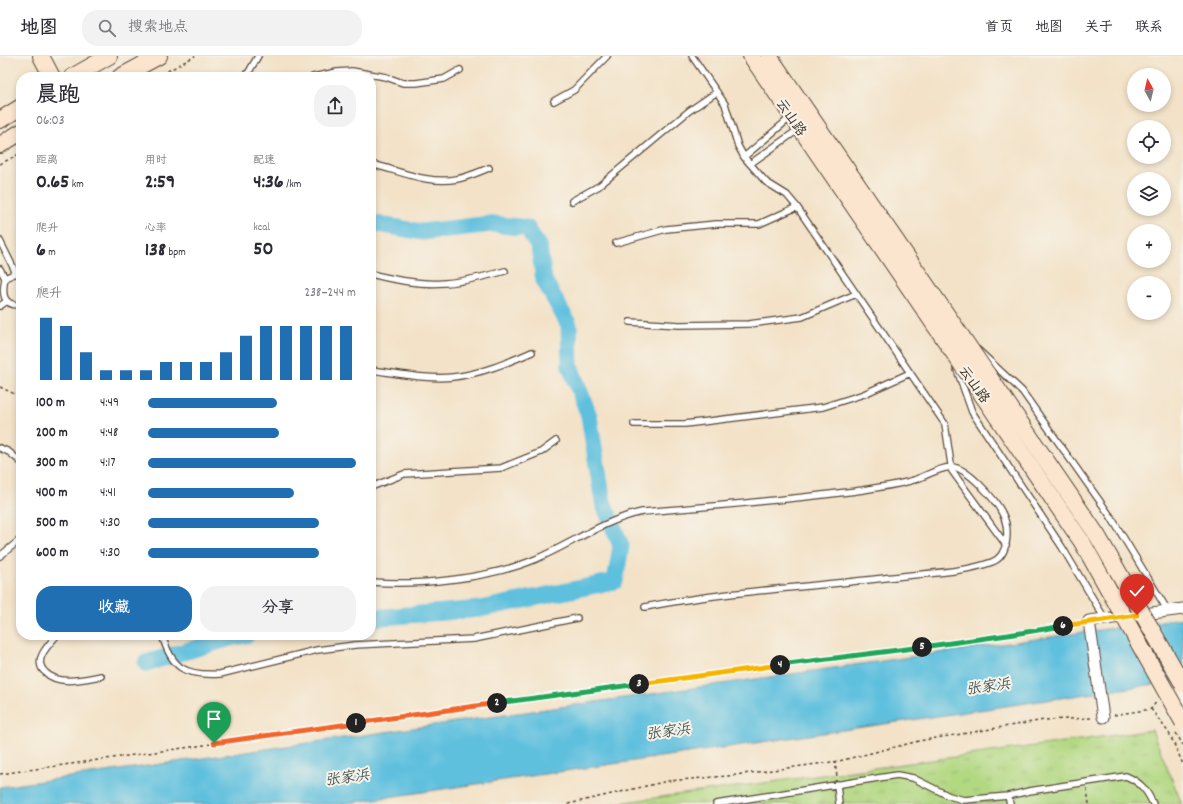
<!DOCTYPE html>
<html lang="zh">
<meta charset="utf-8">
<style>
body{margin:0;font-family:Dekko,"LXGW WenKai TC",sans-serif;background:#f2f2f3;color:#2b2b33;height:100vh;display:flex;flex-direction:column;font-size:15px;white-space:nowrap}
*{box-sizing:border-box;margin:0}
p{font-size:13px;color:#7c7c81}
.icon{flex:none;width:22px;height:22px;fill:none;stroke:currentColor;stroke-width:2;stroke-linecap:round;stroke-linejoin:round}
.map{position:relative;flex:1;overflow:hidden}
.side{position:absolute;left:16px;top:16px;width:360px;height:568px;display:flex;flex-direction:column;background:#fff;border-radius:16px;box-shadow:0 2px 6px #0003}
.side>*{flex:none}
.needle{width:26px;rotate:352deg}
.buttons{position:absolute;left:1127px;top:12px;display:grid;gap:8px}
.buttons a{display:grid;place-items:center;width:44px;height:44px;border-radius:50%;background:#fff;box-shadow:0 2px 6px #0003;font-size:20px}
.pin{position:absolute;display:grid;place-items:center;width:34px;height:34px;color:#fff;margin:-41px -17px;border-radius:50% 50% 50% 0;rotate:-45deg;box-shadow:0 0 4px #0007}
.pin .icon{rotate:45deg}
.km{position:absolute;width:20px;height:20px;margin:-10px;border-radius:50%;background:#222;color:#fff;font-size:11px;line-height:20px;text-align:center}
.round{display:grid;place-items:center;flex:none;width:42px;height:42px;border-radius:16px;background:#f2f2f3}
.overview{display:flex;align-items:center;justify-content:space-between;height:68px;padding:0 20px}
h1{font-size:22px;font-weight:800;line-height:30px}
.metrics{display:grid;grid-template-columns:repeat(3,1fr);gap:6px;height:68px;padding:4px 20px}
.metrics div{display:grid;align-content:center}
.metrics b{font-size:20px;font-weight:800}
.metrics small{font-size:11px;font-weight:400}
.metrics p{font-size:11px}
.chart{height:112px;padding:8px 20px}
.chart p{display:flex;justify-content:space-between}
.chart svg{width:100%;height:72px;margin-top:4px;stroke:#1f6fb2;stroke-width:6}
.cta{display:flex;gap:8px;margin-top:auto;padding:8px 20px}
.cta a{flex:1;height:46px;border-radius:16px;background:#1f6fb2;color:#fff;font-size:16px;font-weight:800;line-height:46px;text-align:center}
.cta a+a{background:#f2f2f3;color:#2b2b33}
ul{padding:0 20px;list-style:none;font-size:13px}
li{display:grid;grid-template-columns:64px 48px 1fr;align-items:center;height:30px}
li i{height:10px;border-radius:5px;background:#1f6fb2}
header{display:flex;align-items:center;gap:24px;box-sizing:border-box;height:56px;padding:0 20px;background:#fff;border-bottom:1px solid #e1e1e2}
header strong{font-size:19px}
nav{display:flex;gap:22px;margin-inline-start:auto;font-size:14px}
.search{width:280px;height:36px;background:#f2f2f3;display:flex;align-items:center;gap:10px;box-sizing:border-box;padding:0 14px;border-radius:16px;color:#7c7c81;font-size:15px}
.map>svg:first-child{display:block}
</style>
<header>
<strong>地图</strong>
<div class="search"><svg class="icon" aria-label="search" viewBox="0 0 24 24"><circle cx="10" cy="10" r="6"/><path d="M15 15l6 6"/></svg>搜索地点</div>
<nav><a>首页</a><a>地图</a><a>关于</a><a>联系</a></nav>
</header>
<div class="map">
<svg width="1183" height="748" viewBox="0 0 1183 748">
<defs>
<pattern id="grass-tufts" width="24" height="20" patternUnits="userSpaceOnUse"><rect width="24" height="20" fill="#b2d882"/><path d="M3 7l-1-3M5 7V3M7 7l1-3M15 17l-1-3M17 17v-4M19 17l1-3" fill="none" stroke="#9aba70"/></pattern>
</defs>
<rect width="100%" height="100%" fill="#f7f3e8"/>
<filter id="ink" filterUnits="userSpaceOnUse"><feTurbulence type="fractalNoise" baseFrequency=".025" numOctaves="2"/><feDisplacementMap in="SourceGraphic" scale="8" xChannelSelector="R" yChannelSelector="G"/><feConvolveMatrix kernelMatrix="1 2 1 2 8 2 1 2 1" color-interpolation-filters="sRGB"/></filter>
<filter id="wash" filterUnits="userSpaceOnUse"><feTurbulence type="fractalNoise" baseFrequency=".012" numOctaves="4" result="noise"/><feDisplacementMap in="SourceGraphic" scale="16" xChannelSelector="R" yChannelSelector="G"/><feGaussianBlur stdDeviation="0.9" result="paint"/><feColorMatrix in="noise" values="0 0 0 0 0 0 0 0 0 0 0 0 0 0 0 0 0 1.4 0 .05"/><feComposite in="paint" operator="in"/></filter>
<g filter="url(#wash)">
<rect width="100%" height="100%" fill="#f3e2c8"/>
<!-- grass -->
<path fill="url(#grass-tufts)" stroke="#768150" d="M1152 674 1182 748H610Z"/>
<!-- water -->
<path fill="#5fc0de" stroke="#4d757e" d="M1183 562V624L341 748H0V731Z"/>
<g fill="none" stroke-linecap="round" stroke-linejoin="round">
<!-- river -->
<path stroke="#5fc0de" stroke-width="17" d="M371 167 422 176 492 168 527 172 539 191 544 224 569 269 570 310 589 360 603 446 621 490 615 525 480 553 371 562
M146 607 230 582 247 579"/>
</g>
</g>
<g filter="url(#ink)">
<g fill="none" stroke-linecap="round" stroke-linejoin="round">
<defs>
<path id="lane" d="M692 0 725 48 738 90 744 101 766 126 787 139 797 151 945 368 952 415 1006 489
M246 18 253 21
M246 21 258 0
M313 21 337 16 352 15 386 21 403 27H416L444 23 460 14
M554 45 574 34 607 0
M744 101 791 61
M371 108C398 114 428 129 457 123 468 121 479 116 489 112
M750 108 799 73
M572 145 599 130 689 55 717 36
M0 185 16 217
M616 187 666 173 716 168H759L797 151
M0 213 5 222C2 237 2 250 21 249
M371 218C426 232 451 230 505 215
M5 222 16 217 21 220
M0 250 7 245
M630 266 679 269 749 268 802 261 856 238
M978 294 1022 335 1111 461 1168 555
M956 311 972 356 1062 491 1105 563
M371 314C397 317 428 324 453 321 480 318 507 307 532 296
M634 368H685L823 351 864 338 910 317
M0 392 9 396 21 406
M371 431 404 418 501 412 541 396 556 385
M0 500 21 483
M371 526C420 530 491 522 536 503 571 488 604 464 642 456 715 450 789 444 863 434 879 431 898 429 914 424 926 420 938 412 951 411 966 410 996 444 1002 457 1010 472 1009 500 992 506 963 517 924 517 894 521 811 531 727 535 645 551
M57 579C52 585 45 592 42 599 39 605 40 612 45 616 58 630 84 623 101 620
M162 579C172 613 185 620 220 618L317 594 355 589 474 583 577 562
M837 728 839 748
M1008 740 1010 748
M716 748 897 719 913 722 949 740 964 744 1008 740 1029 735 1126 720C1140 726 1147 734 1153 748"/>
<path id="street" d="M1103 661 1089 565 1183 553"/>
<path id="secondary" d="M41 0 52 21
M751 0 949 290
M769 0 962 281
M72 21 109 0
M120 21 159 0
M0 64 21 51
M0 89 21 76"/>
</defs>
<!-- lane casing -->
<use href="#lane" stroke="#574638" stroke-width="8"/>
<!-- street casing -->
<use href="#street" stroke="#574638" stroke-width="13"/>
<!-- secondary casing -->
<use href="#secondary" stroke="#574638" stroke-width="18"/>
<!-- path -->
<path stroke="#574638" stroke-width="1.5" stroke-dasharray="3 3" stroke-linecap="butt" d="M157 21 195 0
M0 108 21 97
M0 331 21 341
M1151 653 1169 677 1183 708
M1114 659 1151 653 1157 645
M835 705 837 721
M0 718 529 643 1008 579 1079 567
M1087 733 1089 748
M568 748 668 725 728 720 839 705 919 685 1045 664 1092 662"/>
<!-- lane -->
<use href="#lane" stroke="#fff" stroke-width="5.5"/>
<!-- street -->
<use href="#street" stroke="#fff" stroke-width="11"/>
<!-- secondary -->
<use href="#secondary" stroke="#fbe5cf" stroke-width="16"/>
<defs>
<path id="secondary-bridge" d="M962 281 1097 479 1183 628
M949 290 1082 486 1183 666"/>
</defs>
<!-- secondary-bridge casing -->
<use href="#secondary-bridge" stroke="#574638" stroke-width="18" stroke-linecap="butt"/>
<!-- path-bridge -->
<path stroke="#574638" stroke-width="1.5" stroke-dasharray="3 3" stroke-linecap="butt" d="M1176 677 1183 689"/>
<!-- secondary-bridge -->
<use href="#secondary-bridge" stroke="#fbe5cf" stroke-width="16"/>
</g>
</g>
<g fill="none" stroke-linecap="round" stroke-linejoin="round" filter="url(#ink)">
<defs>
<path id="split-1" d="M214 687 356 667"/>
<path id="split-2" d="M356 667 497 647"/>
<path id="split-3" d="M497 647 639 628"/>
<path id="split-4" d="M639 628 780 609"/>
<path id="split-5" d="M780 609 922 591"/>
<path id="split-6" d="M922 591 1008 579 1063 570"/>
<path id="split-7" d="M1063 570 1137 559"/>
</defs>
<!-- split-1 casing -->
<use href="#split-1" stroke="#fff" stroke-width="8"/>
<!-- split-2 casing -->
<use href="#split-2" stroke="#fff" stroke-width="8"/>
<!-- split-3 casing -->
<use href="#split-3" stroke="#fff" stroke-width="8"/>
<!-- split-4 casing -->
<use href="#split-4" stroke="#fff" stroke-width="8"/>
<!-- split-5 casing -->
<use href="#split-5" stroke="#fff" stroke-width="8"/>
<!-- split-6 casing -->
<use href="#split-6" stroke="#fff" stroke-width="8"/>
<!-- split-7 casing -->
<use href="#split-7" stroke="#fff" stroke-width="8"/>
<!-- split-1 -->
<use href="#split-1" stroke="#f0652b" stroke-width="5"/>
<!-- split-2 -->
<use href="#split-2" stroke="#f0652b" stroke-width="5"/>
<!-- split-3 -->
<use href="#split-3" stroke="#22a559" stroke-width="5"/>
<!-- split-4 -->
<use href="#split-4" stroke="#f5b400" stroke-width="5"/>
<!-- split-5 -->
<use href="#split-5" stroke="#22a559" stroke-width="5"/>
<!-- split-6 -->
<use href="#split-6" stroke="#22a559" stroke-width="5"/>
<!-- split-7 -->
<use href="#split-7" stroke="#f5b400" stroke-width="5"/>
</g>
<g text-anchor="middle" stroke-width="4" stroke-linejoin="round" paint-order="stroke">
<!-- street labels -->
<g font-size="14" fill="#3b2a1e" stroke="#f7f3e8">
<text transform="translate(792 61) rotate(56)" y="5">云山路</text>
<text transform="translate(975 328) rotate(55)" y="5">云山路</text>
</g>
<!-- water labels -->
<g font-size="15" font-style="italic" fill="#465758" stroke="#f7f3e8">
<text transform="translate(988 630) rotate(-8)" y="5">张家浜</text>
<text transform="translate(668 675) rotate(-8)" y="5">张家浜</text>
<text transform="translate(347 721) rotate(-8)" y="5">张家浜</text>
</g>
</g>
</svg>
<div class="buttons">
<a><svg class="needle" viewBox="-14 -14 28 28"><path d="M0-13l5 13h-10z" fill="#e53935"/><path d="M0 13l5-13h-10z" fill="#7c7c81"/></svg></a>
<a><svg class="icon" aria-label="locate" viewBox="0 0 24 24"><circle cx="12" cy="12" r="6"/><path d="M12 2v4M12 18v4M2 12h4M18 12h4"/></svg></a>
<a><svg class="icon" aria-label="layers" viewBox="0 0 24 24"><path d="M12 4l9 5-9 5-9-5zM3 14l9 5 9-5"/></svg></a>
<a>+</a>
<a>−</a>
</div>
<div class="pin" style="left:214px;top:687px;background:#1e9e55"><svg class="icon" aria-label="arrive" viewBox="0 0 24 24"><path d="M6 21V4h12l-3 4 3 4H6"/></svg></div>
<div class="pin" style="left:1137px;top:559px;background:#d93025"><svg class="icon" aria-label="check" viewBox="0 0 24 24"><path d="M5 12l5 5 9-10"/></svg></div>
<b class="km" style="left:356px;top:667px">1</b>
<b class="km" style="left:497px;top:647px">2</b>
<b class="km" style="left:639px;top:628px">3</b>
<b class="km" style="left:780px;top:609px">4</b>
<b class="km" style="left:922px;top:591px">5</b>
<b class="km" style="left:1063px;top:570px">6</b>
<section class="side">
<div class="overview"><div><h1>晨跑</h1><p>06:03</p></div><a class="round"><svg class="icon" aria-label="share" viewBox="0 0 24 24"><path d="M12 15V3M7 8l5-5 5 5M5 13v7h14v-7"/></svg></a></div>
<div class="metrics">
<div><p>距离</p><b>0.65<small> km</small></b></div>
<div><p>用时</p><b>2:59</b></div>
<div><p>配速</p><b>4:36<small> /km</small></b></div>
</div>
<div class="metrics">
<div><p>爬升</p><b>6<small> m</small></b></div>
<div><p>心率</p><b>138<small> bpm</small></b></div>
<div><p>kcal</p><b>50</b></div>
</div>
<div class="chart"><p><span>爬升</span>238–244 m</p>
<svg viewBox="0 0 160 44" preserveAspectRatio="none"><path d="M5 44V6M15 44V11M25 44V27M35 44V38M45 44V38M55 44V38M65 44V33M75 44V33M85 44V33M95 44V27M105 44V17M115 44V11M125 44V11M135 44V11M145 44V11M155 44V11"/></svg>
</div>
<ul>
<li><b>100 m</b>4:49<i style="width:62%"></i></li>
<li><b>200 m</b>4:48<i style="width:63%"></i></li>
<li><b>300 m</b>4:17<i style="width:100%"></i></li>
<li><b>400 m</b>4:41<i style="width:70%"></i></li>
<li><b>500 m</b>4:30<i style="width:82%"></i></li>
<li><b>600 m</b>4:30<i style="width:82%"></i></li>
</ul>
<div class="cta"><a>收藏</a><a>分享</a></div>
</section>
</div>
